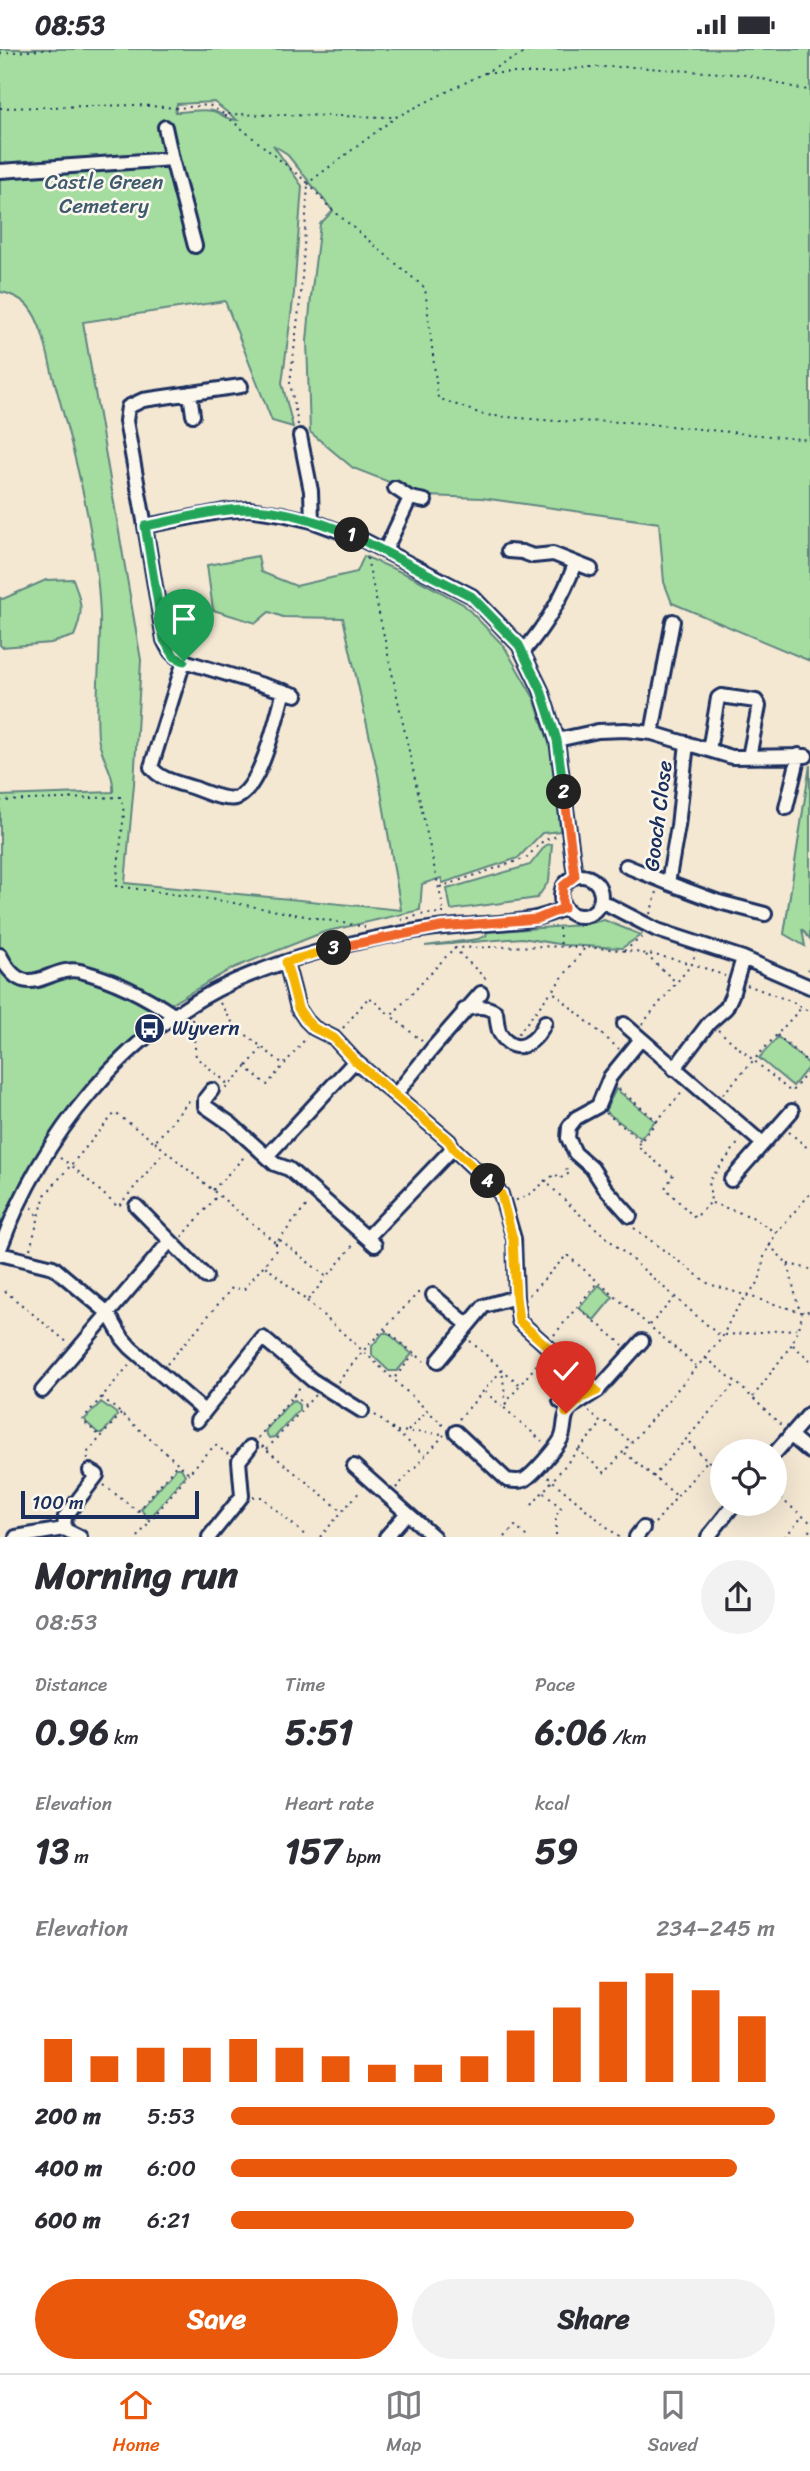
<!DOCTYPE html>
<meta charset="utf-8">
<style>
body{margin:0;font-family:Sriracha,sans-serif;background:#f2f2f3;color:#2b2b33;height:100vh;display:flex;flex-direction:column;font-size:26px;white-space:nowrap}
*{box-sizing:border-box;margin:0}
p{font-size:23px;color:#7c7c81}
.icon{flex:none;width:38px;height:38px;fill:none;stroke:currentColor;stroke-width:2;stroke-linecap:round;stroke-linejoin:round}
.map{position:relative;height:1488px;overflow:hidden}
.panel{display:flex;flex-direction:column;background:#fff;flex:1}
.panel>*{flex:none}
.buttons{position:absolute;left:710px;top:1390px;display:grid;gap:14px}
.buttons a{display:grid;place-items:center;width:77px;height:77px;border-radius:50%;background:#fff;box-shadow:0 7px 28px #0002;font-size:35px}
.scale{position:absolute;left:21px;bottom:18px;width:178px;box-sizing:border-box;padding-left:7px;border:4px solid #1b2f5e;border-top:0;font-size:19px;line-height:24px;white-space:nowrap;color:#1b2f5e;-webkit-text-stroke:5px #fbf7ec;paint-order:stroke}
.pin{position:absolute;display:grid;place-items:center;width:60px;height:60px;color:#fff;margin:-72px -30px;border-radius:50% 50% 50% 0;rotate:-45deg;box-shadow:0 0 7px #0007}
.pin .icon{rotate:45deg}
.km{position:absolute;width:35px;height:35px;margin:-18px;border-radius:50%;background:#222;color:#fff;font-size:19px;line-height:35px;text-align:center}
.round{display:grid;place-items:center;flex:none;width:74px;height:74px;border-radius:37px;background:#f2f2f3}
.summary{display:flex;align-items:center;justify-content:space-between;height:119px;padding:0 35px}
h1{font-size:38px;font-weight:700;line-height:52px}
.metrics{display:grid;grid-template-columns:repeat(3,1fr);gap:10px;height:119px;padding:7px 35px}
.metrics div{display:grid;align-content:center}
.metrics b{font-size:35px;font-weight:700}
.metrics small{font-size:19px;font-weight:400}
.metrics p{font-size:19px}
.chart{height:196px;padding:14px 35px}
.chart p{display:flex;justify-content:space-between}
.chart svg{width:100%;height:126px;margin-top:7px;stroke:#ea580c;stroke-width:6}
.button{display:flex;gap:14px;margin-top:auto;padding:14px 35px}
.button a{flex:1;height:80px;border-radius:42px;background:#ea580c;color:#fff;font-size:28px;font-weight:700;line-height:80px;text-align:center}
.button a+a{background:#f2f2f3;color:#2b2b33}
ul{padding:0 35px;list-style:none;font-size:23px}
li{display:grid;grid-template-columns:112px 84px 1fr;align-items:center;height:52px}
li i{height:18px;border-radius:9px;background:#ea580c}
.status{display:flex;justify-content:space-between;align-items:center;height:49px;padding:0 35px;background:#fff;direction:ltr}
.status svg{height:19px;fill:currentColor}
.tabs{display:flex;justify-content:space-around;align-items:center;height:98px;border-top:2px solid #e1e1e2;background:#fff;font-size:19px;color:#7c7c81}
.tabs a{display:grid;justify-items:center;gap:4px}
.tabs .selected{color:#ea580c}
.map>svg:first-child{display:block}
</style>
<div class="status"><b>08:53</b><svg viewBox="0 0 49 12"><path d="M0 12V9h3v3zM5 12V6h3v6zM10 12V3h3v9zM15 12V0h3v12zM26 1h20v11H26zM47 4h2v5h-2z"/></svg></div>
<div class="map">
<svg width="810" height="1488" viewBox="0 0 810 1488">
<rect width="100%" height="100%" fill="#f4e8d3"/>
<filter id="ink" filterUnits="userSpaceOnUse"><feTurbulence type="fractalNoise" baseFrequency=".0143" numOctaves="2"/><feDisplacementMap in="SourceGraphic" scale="14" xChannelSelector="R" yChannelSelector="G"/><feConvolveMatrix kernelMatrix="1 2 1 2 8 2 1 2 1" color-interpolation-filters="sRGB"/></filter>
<g filter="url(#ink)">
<!-- green -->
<path fill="#a5dda1" stroke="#608680" stroke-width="2" fill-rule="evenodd" d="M0 0H810V612L672 554 664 533 659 474 482 449 425 447 353 419 310 383 307 292 311 248 320 175 333 162 286 104 273 96 302 137 294 244 282 334 293 378 272 372 225 252 83 273 141 611 134 735 125 834 401 861 378 725 343 569 283 568 269 563 256 574 213 561 207 516 258 507 261 523 296 537 357 523 364 507 417 530 463 555 504 597 534 649 549 694 554 699 560 782 542 784 518 809 443 834 441 829 422 835 420 861 324 883 231 920 147 969 138 976 144 983 133 991 74 1052 5 1168 0 1183V747L113 743C115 724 100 707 98 688 95 648 101 606 100 566 97 487 74 402 53 327 47 304 43 275 28 257 22 250 9 244 0 243ZM214 53 237 71C225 70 225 67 216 63 205 58 186 64 175 63L177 55Z
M73 530C82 554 84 563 74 587L51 594 2 598 0 596V549L3 550 46 531Z
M810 716V890L802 880 805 897 784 885Z
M552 795 549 832 537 849 451 861 447 840 530 816 546 796Z
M604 871 641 886 622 899 564 896 522 889 425 897 478 890 486 887 487 883 580 876Z
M778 988 810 1016 793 1037 759 1009Z
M616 1040 655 1072 641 1089 605 1062Z
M599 1236 613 1248 594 1271 579 1259Z
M383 1284H388L412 1305 397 1322H389L372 1306V1297Z
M294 1351 299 1356V1361L275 1388 269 1389 265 1382 290 1353Z
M101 1353 116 1364 117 1367 103 1384H98L86 1373 85 1370Z
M176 1419H181L185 1426 152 1467 147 1469 141 1460Z"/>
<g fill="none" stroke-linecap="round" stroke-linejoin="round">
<defs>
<path id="minor" d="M165 78 172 110
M0 122 172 110 195 197
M190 344 193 366
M300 387 311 442 312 472
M395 439 410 449 425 452
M145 477 126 372 128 358 143 351 241 337
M385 502 410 449
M508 502 522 503 533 507 553 505 591 520
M523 603C546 576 563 548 575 515
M184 612 151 718C160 731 179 734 194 739 205 743 225 752 236 749 261 741 277 666 284 642
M296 646 184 612C173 607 169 602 164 591L145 477 224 462 249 460 282 465 312 472 363 491 472 547 519 596 541 641 557 691 575 827
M652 684 673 572
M557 691 598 682 625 681 652 684 732 708 806 707
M687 694 678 777 668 834 719 853 765 865
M709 701 718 649 721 647 756 652 759 657 749 708
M786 759 799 706
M626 817 668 834
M561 847a20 20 0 1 1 40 0a20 20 0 1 1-40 0Z
M601 852 657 881 743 909 810 938
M0 906C26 958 49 915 80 922 115 931 146 947 175 967
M286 913 298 959 306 971 314 979 334 989 355 1012 449 1092 453 1099 501 1145 514 1190 516 1248 519 1272 597 1342
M464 961C475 957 486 956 496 963 497 970 497 981 501 986 517 1010 538 991 545 973
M624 975 763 1095
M674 1020 709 974 726 959 732 946 743 909
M212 1041 205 1050V1057L231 1075 275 1115 289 1120 375 1196
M396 1045 432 1000 481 944
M267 1107 355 1012
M731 1131 792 1062
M136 1157 206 1228
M630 1167 605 1139 592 1119 575 1104 568 1089 569 1078 576 1069 598 1057 610 1028 641 990
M367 1189 453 1099
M0 1200C41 1088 124 982 235 932 288 909 346 894 403 884 426 880 448 877 471 876 504 873 534 874 564 859
M0 1205 53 1218 108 1264 123 1290 131 1299 204 1362
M433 1246 468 1276
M438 1312 484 1257 516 1248
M42 1342 170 1192
M560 1352 570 1359 597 1342 642 1292
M197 1372 263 1289 312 1331 362 1362
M456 1383 507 1431C513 1432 518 1433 524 1431 533 1426 556 1399 561 1390 566 1380 562 1369 570 1359
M790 1386 810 1403
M775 1404 810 1364
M354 1417 434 1488
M64 1480 65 1468 97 1426 90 1422
M16 1488 64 1480 80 1488
M209 1488 242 1447 239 1412 250 1398
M386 1488 407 1464
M636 1488 643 1479
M708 1488 735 1454"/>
</defs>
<!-- minor casing -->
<use href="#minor" stroke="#1b2f5e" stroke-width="18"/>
<!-- path -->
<path stroke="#1b2f5e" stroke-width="2" stroke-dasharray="2 5" stroke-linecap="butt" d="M0 4 56 0
M485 24H548L588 18H634L748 26 804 41 810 39
M0 59 136 56 178 59 209 56 224 65 396 68
M225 66 308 134 396 68 533 0
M308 134 329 158 425 239 438 349 484 366 555 372 629 373 810 391
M298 376 290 334 301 244 308 135
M367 509 444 863
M0 752 121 748 124 764 116 837 223 852 365 878
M440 838 526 809 544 791 558 787
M650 865 657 843
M401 871 424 865 444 864
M559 879 561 898
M454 899 489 933
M584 900 552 942 619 1000
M624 902 642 888
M646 906 676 933
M808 921 810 918
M747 936 793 953 810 963
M220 954 234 976 283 1015
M192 970 196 1008 226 1033 227 1038
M642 975 692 915 694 908
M343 979 369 948 390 966
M718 981 791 1043 810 1021
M518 985 551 943
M777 986 810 1015
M422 992 391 967 454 899C543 897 641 891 725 927
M247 1017 261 1000
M226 1039 246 1018 267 1036 307 988
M619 1040 657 1072 683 1042
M723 1045 802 958
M606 1064 640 1091
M657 1072 637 1097 673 1127 665 1139 695 1169 711 1153 709 1132 739 1093
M789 1083 810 1101
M155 1093 276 1194 308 1155
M60 1109 71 1116 115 1064 155 1093 189 1052H193
M544 1131 576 1162 721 1288
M213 1141 245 1107
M516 1151C530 1149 543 1132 556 1125L559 1130 568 1125 565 1121 570 1119
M712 1154 752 1168 776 1184
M32 1158 38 1168
M634 1179 709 1235 804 1264 810 1261
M182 1188 217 1147
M280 1191 327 1228 354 1195
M276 1194V1201L264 1216 307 1252 326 1229
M769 1196 788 1215 798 1257 803 1263
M30 1200 45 1146 71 1116 118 1158 164 1103
M788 1215 810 1220
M5 1242 68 1294
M529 1246 567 1206 696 1317
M307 1252 363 1302 418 1244H422
M579 1259 623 1296
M650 1276 674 1249
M385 1281 424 1312
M554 1286 597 1234
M725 1286 796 1280
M470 1292 520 1336 543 1308
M793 1296 810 1311
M706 1309 736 1333 783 1378
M167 1315 232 1239 244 1240 264 1216
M395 1328 414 1306
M338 1333 363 1302 445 1378
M519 1337 503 1358 542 1392
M485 1343 502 1357
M293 1346 305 1356
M102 1348 189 1424 215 1396 228 1405
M753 1348 792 1295 803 1265
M589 1362 601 1374 606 1373 631 1393
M121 1365 101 1388 82 1371 131 1314
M375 1366 425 1406
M459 1370 502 1321 506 1355
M397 1382 444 1385
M408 1382 426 1363
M258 1389 301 1337
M262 1397 342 1462
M267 1400 315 1346
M579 1400 601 1375
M625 1404 677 1447
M88 1410 87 1404 100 1389
M708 1412 723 1424
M548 1428 619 1488
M653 1428 736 1333
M104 1436 150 1472 189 1424
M396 1439 444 1386
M544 1444 561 1459 556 1467V1488
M775 1445 810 1473
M253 1448H262L307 1488
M532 1456 578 1401 605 1424 722 1289 731 1269 746 1247 759 1233 764 1208 776 1184 810 1145
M138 1462 177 1415
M655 1474 707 1412 687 1391
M138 1488 149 1473
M320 1488 361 1441
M505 1488 515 1477 527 1488
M785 1488 802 1468
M804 1488 810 1481"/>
<!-- minor -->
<use href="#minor" stroke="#fbf7ec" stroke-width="12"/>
</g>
</g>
<g fill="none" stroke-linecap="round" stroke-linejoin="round" filter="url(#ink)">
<defs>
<path id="split-1" d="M184 612 175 608 164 591 145 477C179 471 216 459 252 460 285 461 321 473 352 486"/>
<path id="split-2" d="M352 486 471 547 519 596 541 641 557 691 564 743"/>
<path id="split-3" d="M334 899 441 878 537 870 564 859 562 853 563 837 575 827 564 743"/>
<path id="split-4" d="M334 899 286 913 298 959 306 971 314 979 334 989 355 1012 449 1092 453 1099 488 1132"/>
<path id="split-5" d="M488 1132 501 1145 513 1190 516 1248 519 1272 597 1342 582 1349 566 1364"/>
</defs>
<!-- split-1 casing -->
<use href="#split-1" stroke="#fff" stroke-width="14"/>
<!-- split-2 casing -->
<use href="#split-2" stroke="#fff" stroke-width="14"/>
<!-- split-3 casing -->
<use href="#split-3" stroke="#fff" stroke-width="14"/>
<!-- split-4 casing -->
<use href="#split-4" stroke="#fff" stroke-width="14"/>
<!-- split-5 casing -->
<use href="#split-5" stroke="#fff" stroke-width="14"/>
<!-- split-1 -->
<use href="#split-1" stroke="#22a559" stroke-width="9"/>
<!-- split-2 -->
<use href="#split-2" stroke="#22a559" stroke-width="9"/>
<!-- split-3 -->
<use href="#split-3" stroke="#f0652b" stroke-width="9"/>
<!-- split-4 -->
<use href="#split-4" stroke="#f5b400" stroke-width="9"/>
<!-- split-5 -->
<use href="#split-5" stroke="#f5b400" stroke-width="9"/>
</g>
<!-- icons -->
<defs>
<symbol id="bus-disc" viewBox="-11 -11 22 22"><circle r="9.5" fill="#1b2f5e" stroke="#fbf7ec"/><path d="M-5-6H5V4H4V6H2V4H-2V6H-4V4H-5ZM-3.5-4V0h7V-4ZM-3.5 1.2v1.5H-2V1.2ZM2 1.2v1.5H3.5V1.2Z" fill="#fff"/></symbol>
</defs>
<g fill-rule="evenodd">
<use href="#bus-disc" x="132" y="962" width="35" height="35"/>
</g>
<g text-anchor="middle" stroke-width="5" stroke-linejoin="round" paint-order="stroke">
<!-- park labels -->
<g font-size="21" fill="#3e5a6f" stroke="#fbf7ec">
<text x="104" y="140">Castle Green<tspan x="104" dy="24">Cemetery</tspan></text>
</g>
<!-- street labels -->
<g font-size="21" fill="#1b2f5e" stroke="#fbf7ec">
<text transform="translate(658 767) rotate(-83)" y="7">Gooch Close</text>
</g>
<!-- poi labels -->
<g font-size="21" fill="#1b2f5e" stroke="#fbf7ec" text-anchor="start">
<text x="172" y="986">Wyvern</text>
</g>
</g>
</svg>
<div class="buttons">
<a><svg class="icon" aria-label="locate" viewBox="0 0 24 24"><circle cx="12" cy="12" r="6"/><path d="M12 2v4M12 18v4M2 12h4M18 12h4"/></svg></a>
</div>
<div class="scale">100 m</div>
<div class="pin" style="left:184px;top:612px;background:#1e9e55"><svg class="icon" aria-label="arrive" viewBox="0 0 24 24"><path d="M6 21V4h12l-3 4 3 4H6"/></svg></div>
<div class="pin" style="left:566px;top:1364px;background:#d93025"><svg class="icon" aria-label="check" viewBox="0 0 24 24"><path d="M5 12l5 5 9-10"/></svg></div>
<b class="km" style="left:352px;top:486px">1</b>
<b class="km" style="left:564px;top:743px">2</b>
<b class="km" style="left:334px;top:899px">3</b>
<b class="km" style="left:488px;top:1132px">4</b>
</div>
<section class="panel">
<div class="summary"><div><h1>Morning run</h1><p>08:53</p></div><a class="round"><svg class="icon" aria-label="share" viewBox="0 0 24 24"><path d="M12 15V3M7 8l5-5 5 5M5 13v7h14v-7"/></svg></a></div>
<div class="metrics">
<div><p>Distance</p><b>0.96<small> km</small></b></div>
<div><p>Time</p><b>5:51</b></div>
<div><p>Pace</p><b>6:06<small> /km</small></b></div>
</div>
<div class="metrics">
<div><p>Elevation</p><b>13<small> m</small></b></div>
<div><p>Heart rate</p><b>157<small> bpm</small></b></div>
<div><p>kcal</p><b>59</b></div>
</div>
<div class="chart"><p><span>Elevation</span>234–245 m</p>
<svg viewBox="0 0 160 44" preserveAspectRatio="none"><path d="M5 44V29M15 44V35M25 44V32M35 44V32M45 44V29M55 44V32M65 44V35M75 44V38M85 44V38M95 44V35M105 44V26M115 44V18M125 44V9M135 44V6M145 44V12M155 44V21"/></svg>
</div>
<ul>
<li><b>200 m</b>5:53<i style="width:100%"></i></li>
<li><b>400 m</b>6:00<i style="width:93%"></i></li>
<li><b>600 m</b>6:21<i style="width:74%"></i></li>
</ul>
<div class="button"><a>Save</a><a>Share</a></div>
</section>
<nav class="tabs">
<a class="selected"><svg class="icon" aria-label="home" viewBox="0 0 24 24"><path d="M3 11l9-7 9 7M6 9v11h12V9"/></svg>Home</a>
<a><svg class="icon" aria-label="map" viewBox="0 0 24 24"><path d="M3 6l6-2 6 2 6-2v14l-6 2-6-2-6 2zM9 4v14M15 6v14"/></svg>Map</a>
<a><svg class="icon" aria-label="saved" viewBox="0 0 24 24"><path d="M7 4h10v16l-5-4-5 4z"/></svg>Saved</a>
</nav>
